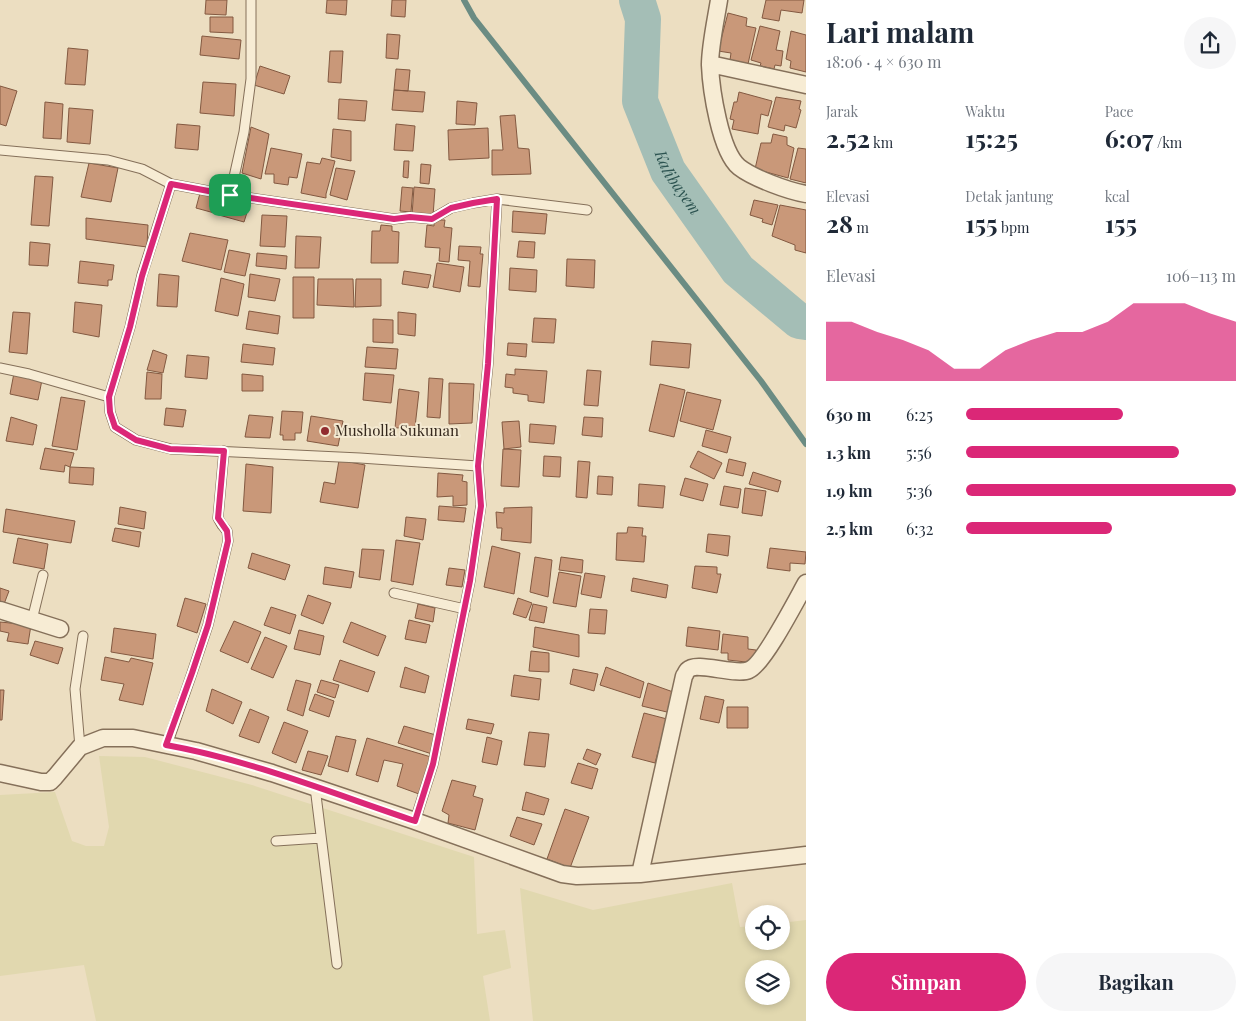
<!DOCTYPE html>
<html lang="id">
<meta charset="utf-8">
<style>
body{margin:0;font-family:"Playfair Display",serif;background:#f6f6f7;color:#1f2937;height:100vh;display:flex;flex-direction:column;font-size:19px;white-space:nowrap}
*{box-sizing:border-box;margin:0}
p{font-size:16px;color:#747a83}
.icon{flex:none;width:28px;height:28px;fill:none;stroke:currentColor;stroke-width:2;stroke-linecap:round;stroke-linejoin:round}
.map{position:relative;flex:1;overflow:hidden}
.panel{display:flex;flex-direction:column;background:#fff;width:450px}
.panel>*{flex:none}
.controls{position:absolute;left:745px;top:905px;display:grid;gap:10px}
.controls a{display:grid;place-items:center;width:45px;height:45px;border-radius:50%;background:#fff;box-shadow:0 2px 8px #0003;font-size:25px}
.pin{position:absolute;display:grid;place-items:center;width:42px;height:42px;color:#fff;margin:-21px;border-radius:10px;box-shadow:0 2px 8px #0006}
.round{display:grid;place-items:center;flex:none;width:52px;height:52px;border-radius:26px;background:#f6f6f7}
.summary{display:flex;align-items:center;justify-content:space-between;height:85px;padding:0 20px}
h1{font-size:28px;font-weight:700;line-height:38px}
.metrics{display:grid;grid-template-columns:repeat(3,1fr);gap:8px;height:85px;padding:5px 20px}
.metrics div{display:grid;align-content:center}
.metrics b{font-size:25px;font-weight:700}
.metrics small{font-size:14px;font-weight:400}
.metrics p{font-size:14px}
.chart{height:140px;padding:10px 20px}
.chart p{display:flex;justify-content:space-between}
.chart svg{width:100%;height:90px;margin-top:5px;fill:#db2777;opacity:.7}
.cta{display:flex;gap:10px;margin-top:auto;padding:10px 20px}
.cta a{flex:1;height:58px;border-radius:30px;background:#db2777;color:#fff;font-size:20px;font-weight:700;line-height:58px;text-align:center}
.cta a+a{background:#f6f6f7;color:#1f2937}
ul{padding:0 20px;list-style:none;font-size:16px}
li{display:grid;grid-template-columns:80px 60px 1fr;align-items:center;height:38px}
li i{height:12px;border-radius:6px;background:#db2777}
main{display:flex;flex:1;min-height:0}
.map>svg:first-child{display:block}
</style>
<main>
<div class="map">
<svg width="806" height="1021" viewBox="0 0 806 1021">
<rect width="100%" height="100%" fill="#ecdec1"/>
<!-- farmland -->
<path fill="#e1d8af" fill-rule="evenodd" d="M99 756 145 757 252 785 474 857 477 934 505 930 511 968 483 976 490 1021H96L84 965 0 976V795L55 792 72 841 86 846H104L109 827Z
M732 883 740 927 754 926V941H781V923L806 920V1021H533L520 888 593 910ZM754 969H781V996H754Z"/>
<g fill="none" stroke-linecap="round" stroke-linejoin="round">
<!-- stream -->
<path stroke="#6b8c83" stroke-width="6" d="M464 0 474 18 761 381 806 444"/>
<!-- river -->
<path stroke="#a4beb6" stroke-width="36" id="s1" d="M637 0 643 19 640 101 668 171 738 270 799 321 806 322"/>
</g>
<!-- building -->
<path fill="#c99879" stroke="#835941" d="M206 0H227L226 15 205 14Z
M327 0H347L346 15 326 13Z
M392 0H406L405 17 391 16Z
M766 0H804L802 13 781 10 779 21 762 18Z
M728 13 747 18 746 26 756 28 748 64 730 60 731 53 718 51Z
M210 17H233V33L210 32Z
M760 26 780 31 776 50 783 51 781 66 775 65 774 69 760 66 761 63 751 60Z
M791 31 806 35V72L790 68 791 61 786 59Z
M387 34 400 35 398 59 386 58Z
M202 36 241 40 239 59 200 55Z
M68 48 88 50 85 85 65 84Z
M330 51H343L341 83 328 82Z
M260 66 290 76 284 94 254 85Z
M396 69 410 70 408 91 394 90Z
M203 82 236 84 234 116 200 113Z
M0 86 17 91 6 126 0 124Z
M394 90 425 92 423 112 392 110Z
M739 92 772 101 768 116 761 114 758 134 732 129 734 120 730 119 734 102H737Z
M776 97 801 101 799 109 801 110 796 128 785 125 784 131 768 127Z
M339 99 367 101 365 121 338 119Z
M457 101 477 103 475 125 456 124Z
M45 102 63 104 61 139 43 138Z
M69 108 93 110 90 144 67 142Z
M515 115 518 148 529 149 531 174 492 175V150H503L500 116Z
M177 124 200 126 198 150 175 148Z
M396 124 415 126 413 151 394 150Z
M251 127 269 134 261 179 242 173Z
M488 128 489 158 449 160 448 130Z
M333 129 351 131V161L331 157Z
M773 134 787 137V145L794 148 788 178 755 169 761 143H771Z
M271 148 302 154 297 178 289 177 288 185 274 183V174H265Z
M798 148 806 149V183L790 179Z
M322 158 335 161 326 194V198L301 193 307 162 320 164Z
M404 161H409L408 178 403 177Z
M89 163 118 168 111 202 81 197Z
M421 164 431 165 429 184 420 183Z
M336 168 355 171 347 200 330 195Z
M35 176 53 177 49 226 31 225Z
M402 187 413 188 411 212 400 211Z
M414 187 435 189 433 216 412 215Z
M200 193 222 199 218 214 196 208Z
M224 199 249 206 244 222 219 215Z
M754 200 778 205 772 225 762 222 763 219 750 215Z
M780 205 806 210V253L795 250V245L772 236Z
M513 211 547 214 545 234 512 232Z
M262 215 287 216 285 247 260 246Z
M86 218 148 225 147 247 86 239Z
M434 220H445L444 227 452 228 449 262 439 261 440 248 425 247 427 225 434 226Z
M381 225 392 226V231L399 232 398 263H371L372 231H380Z
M190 233 228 240 221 270 182 261Z
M296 236 321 237 319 268H295Z
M519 241 535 242 534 258 517 257Z
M30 242 50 244 48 266 29 265Z
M459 246 481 247 480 254H483L480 287 468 286 470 261 458 260Z
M229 250 250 254 245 276 224 272Z
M257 253 287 256 286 269 256 266Z
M567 259 595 260 594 288 566 286Z
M80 261 114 265 112 280H108V286L78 283Z
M437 263 464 267 460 292 433 287Z
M510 268 537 270 536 292 509 290Z
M404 271 431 275 428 288 402 284Z
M159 274 179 276 177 307 157 306Z
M250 274 280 279 275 301 248 297Z
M293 277H314V318H293Z
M221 278 244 284 238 316 215 311Z
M318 279H353L354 307 317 305Z
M356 279H381V306L355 307Z
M75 302 102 305 99 337 73 332Z
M249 311 280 316 278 334 246 329Z
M13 312 30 313 27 354 9 352Z
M398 312 416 314 415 336 398 334Z
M534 318 556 319 554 343 532 342Z
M373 319 393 320V343L373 342Z
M652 341 691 344 689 368 650 365Z
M508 343 527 344 526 357 507 355Z
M243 344 275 348 273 365 241 362Z
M367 347 398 349 396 369 365 367Z
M153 350 167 355 163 373 147 370Z
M187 355 209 357 207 379 185 377Z
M515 369 547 371 544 403 528 401V395L513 393V388L505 387 506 374 515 375Z
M587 370 601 371 598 406 584 405Z
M147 372 162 374 161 399H145Z
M14 373 42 380 38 400 10 394Z
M365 373 394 375 391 403 363 400Z
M242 374 263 376V391H242Z
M429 378 443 379 440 418 427 417Z
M449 383 474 384 472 423 449 424Z
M660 384 685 390 674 437 649 431Z
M399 389 419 392 415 427 395 428Z
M687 392 721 400 713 430 680 421Z
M61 397 85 401 77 450 52 446Z
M166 408 186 410 183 427 164 425Z
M282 411 303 412 301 433H295V440H283V435H280Z
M249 415 273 417 270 438 245 437Z
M311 416 343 421 338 446 307 441Z
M11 417 37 425 33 445 6 441Z
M584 417 603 418 602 437 582 435Z
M519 421 521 447 504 449 502 422Z
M530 424 556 426 554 444 529 442Z
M706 430 731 437 727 453 702 446Z
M45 448 74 453 70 467 65 465 64 472 40 469Z
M503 449 521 450 519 487 501 486Z
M698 451 722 463 714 479 690 467Z
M544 456 561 457 560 477 543 476Z
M729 459 746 463 743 476 726 472Z
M339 460 365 465 358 508 320 502 324 482 335 484Z
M578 461 590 462 587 498 576 497Z
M246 464 273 467 271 513 243 511Z
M70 467 94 468 93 485 69 483Z
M753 472 781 481 778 492 749 484Z
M438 473 463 475 462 481 467 482V505L453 506V496L437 497Z
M598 476 613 477 612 495 597 494Z
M685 478 708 484 703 501 680 495Z
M639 484 665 486 663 508 638 506Z
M724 486 741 489 738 508 720 505Z
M745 488 766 491 762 516 742 513Z
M439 506 466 508 464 522 438 520Z
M120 507 146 512 144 529 118 524Z
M532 507 531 543 501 540 502 528H497L496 512 504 513V508Z
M6 509 75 521 71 543 3 532Z
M406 517 426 519 423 540 404 536Z
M628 527 643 528 642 536H646L644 562 616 560 617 533H627Z
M115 528 141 532 139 547 112 541Z
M708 534 730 536 728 556 706 552Z
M18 538 48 544 44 569 13 563Z
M396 540 420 543 413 585 391 581Z
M492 546 520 553 514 594 484 587Z
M770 548 806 552 805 564 790 563V571L767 568Z
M362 549 384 550 380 580 359 577Z
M252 553 290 565 285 580 248 568Z
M535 557 552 560 548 597 530 592Z
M561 557 583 560 582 573 559 570Z
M695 566 717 567V574H721L717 593 692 588Z
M325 567 354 572 351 588 323 584Z
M449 568 465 570 462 587 446 585Z
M559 572 581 576 576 607 553 603Z
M585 573 605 576 601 598 581 594Z
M633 578 668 585 666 598 631 591Z
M0 588 9 591 4 604 0 603Z
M308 595 331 603 323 624 301 615Z
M185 598 206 604 197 633 177 626Z
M518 598 532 603 526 618 513 614Z
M418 604 435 608 433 622 415 618Z
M533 604 547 607 544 623 529 620Z
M271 607 296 615 290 634 264 625Z
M590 609 607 610 605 634 588 633Z
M409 620 430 625 426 643 405 639Z
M234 621 261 632 248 663 220 651Z
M0 622 31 625 28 644 7 641 9 633 0 631Z
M351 622 386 636 378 656 343 642Z
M535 627 579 635V657L533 647Z
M688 627 720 631 718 650 686 646Z
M114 628 156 634 153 659 111 652Z
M299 630 324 636 320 655 294 649Z
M723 634 748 637V649L756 650 755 663 728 660V653H721Z
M265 637 287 646 273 678 251 669Z
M35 641 63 648 58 664 30 655Z
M531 651 549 653V672L529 671Z
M105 657 129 662 131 658 153 663 143 705 119 700 124 684 101 680Z
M340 660 375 672 368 692 333 680Z
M405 667 429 676 425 693 400 687Z
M606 667 644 682 640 698 600 685Z
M573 669 598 674 594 691 570 684Z
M514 675 541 679 539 700 511 696Z
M296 680 311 684 303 716 287 710Z
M321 680 339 685 335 698 317 692Z
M648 683 676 693 671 713 642 706Z
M212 689 242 702 233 724 206 711Z
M0 690H4L2 720H0Z
M315 694 334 701 329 717 309 710Z
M705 696 724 700 719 723 700 719Z
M727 707H748V728H727Z
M250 709 269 717 259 743 239 736Z
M644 713 667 719 655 763 632 757Z
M468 719 494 724 491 734 466 729Z
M284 722 308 731 296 763 272 753Z
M404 726 436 735 432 754 398 743Z
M529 732 549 734 545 767 524 765Z
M336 736 356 740 348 772 328 766Z
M487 737 502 741 497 765 482 762Z
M367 738 431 757 419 794 397 786 403 764 384 760 378 782 356 775Z
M587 749 601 754 596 765 583 759Z
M308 751 328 756 321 775 302 770Z
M578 763 598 769 592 789 571 783Z
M452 780 476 786 473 796 483 799 475 830 448 823 449 815 442 811Z
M526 792 549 799 544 815 522 810Z
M565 809 589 817 570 868 547 859Z
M517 817 542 824 534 845 510 836Z"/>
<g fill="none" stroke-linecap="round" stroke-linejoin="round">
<defs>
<path id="lane" d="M0 150 108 160 142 169 171 184 230 195 394 219 410 217 432 219 451 208 473 203 497 199 587 210
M171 184 142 275 130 327 109 397 110 412 115 427 136 440 171 449 360 458 478 466 481 505 470 581 433 764 415 821
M230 195 244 132 251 79V0
M0 368 29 374 109 397
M478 466 488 364 497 199
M394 593 465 609
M32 620 43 575
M167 745 192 673 208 625 228 541 227 531 222 525 218 518 224 451
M80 747 75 689 83 636
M315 787 337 964
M276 841 321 838"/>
<path id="street" d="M719 0C716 19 710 46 710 65 711 89 720 151 739 167 753 178 788 191 806 194
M710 64 806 85
M0 610 60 629
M0 773 41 782H50L55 777 80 747 103 738H133L196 751 272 773 415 821 562 874 577 876 640 874 806 855
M640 874 684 676C685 675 687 670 688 670 696 661 736 676 749 670 763 665 797 599 806 583"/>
</defs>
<!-- lane casing -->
<use href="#lane" stroke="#85705a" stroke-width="11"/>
<!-- street casing -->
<use href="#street" stroke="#85705a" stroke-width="19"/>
<!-- lane -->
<use href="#lane" stroke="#f7ecd4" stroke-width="9"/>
<!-- street -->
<use href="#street" stroke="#f7ecd4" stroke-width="16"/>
</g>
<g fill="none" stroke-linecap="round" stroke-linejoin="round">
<defs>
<path id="route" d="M171 184 230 195 394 219 410 217 432 219 451 208 473 203 497 199 488 364 478 466 481 506 470 581 433 764 415 821C334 794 250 760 166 745L192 673 208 625 228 541 227 531 218 518 224 451 170 449 136 440 115 427 110 412 109 397 130 327 142 276Z"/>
</defs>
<!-- route casing -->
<use href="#route" stroke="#fff" stroke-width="10"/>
<!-- route -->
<use href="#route" stroke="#db2777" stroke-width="6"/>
</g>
<!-- markers -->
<circle fill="#912c2f" stroke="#f4e9d1" stroke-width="2" cx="325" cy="431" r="5"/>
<g text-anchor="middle" stroke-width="4" stroke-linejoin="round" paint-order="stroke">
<!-- poi labels -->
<g font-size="15" fill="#35281d" stroke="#f4e9d1" text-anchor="start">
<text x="335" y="436">Musholla Sukunan</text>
</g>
<!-- water labels -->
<g font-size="16" font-style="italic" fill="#2d5451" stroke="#f4e9d1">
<text dy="6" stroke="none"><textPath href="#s1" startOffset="192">Kalibayem</textPath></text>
</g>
</g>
</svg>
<div class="controls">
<a><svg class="icon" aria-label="locate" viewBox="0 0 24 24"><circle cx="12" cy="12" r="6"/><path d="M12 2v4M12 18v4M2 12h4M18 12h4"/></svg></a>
<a><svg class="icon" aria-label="layers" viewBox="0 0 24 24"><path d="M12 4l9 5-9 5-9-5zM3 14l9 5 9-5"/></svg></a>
</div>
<div class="pin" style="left:230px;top:195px;background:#1e9e55"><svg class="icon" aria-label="arrive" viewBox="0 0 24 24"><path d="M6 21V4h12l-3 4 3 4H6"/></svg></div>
</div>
<section class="panel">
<div class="summary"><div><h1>Lari malam</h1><p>18:06 · 4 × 630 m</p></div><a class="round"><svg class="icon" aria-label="share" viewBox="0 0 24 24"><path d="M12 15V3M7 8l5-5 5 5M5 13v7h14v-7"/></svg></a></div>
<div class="metrics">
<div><p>Jarak</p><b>2.52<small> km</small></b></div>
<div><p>Waktu</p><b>15:25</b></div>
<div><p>Pace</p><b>6:07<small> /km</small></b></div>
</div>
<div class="metrics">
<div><p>Elevasi</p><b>28<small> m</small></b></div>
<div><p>Detak jantung</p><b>155<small> bpm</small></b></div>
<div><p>kcal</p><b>155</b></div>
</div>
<div class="chart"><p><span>Elevasi</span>106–113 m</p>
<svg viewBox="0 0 160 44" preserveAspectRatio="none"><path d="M0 44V15L10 15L20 20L30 24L40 29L50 38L60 38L70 29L80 24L90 20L100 20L110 15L120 6L130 6L140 6L150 11L160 15V44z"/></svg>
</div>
<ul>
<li><b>630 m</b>6:25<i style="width:58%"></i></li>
<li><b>1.3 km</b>5:56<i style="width:79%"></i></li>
<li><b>1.9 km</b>5:36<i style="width:100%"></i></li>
<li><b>2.5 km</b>6:32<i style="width:54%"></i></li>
</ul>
<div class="cta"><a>Simpan</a><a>Bagikan</a></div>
</section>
</main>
